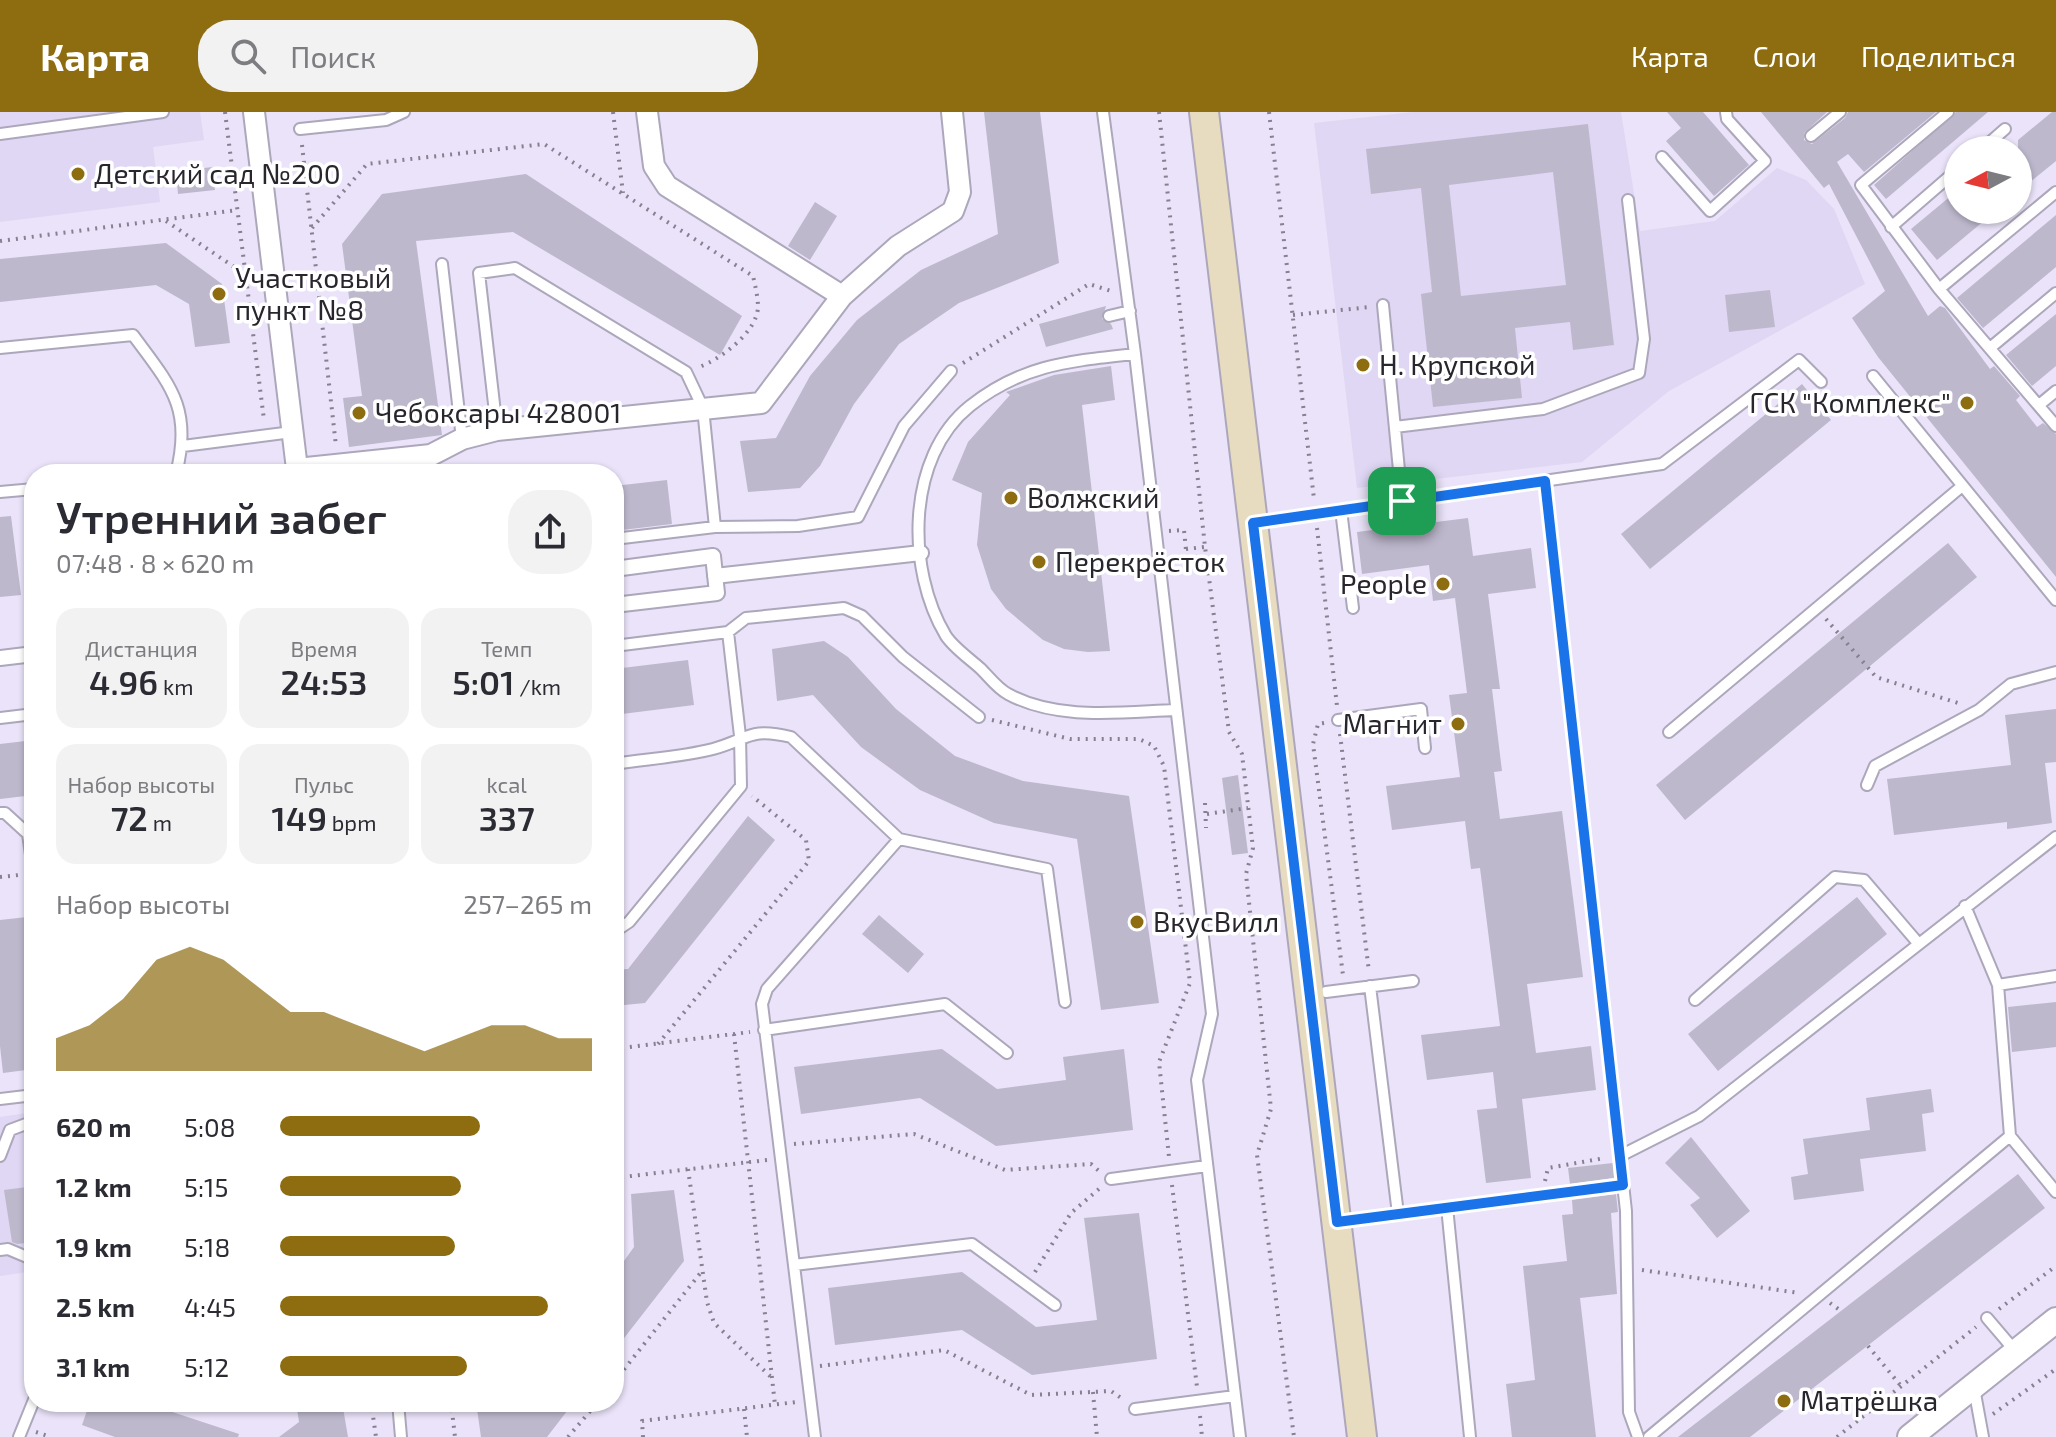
<!DOCTYPE html>
<html lang="ru">
<meta charset="utf-8">
<style>
body{margin:0;font-family:"Exo 2",sans-serif;background:#f2f2f3;color:#2b2b33;height:100vh;display:flex;flex-direction:column;font-size:30px;white-space:nowrap}
*{box-sizing:border-box;margin:0}
p{font-size:26px;color:#7c7c81}
.icon{flex:none;width:44px;height:44px;fill:none;stroke:currentColor;stroke-width:2;stroke-linecap:round;stroke-linejoin:round}
.map{position:relative;flex:1;overflow:hidden}
.drawer{position:absolute;left:24px;top:352px;width:600px;height:948px;display:flex;flex-direction:column;background:#fff;border-radius:32px;box-shadow:0 2px 6px #0004}
.drawer>*{flex:none}
.needle{width:52px;rotate:263deg}
.buttons{position:absolute;left:1944px;top:24px;display:grid;gap:16px}
.buttons a{display:grid;place-items:center;width:88px;height:88px;border-radius:50%;background:#fff;box-shadow:0 2px 6px #0004;font-size:40px}
.pin{position:absolute;display:grid;place-items:center;width:68px;height:68px;color:#fff;margin:-34px;border-radius:16px;box-shadow:0 4px 12px #0006}
.round{display:grid;place-items:center;flex:none;width:84px;height:84px;border-radius:32px;background:#f2f2f3}
.head{display:flex;align-items:center;justify-content:space-between;height:136px;padding:0 32px}
h1{font-size:44px;font-weight:600;line-height:60px}
.metrics{display:grid;grid-template-columns:repeat(3,1fr);gap:12px;height:136px;padding:8px 32px}
.metrics div{display:grid;align-content:center;border-radius:20px;background:#f2f2f3;text-align:center}
.metrics b{font-size:34px;font-weight:600}
.metrics small{font-size:22px;font-weight:400}
.metrics p{font-size:22px}
.chart{height:224px;padding:16px 32px}
.chart p{display:flex;justify-content:space-between}
.chart svg{width:100%;height:144px;margin-top:8px;fill:#8e6d11;opacity:.7}
ul{padding:0 32px;list-style:none;font-size:26px}
li{display:grid;grid-template-columns:128px 96px 1fr;align-items:center;height:60px}
li i{height:20px;border-radius:10px;background:#8e6d11}
header{display:flex;align-items:center;gap:48px;box-sizing:border-box;height:112px;padding:0 40px;background:#8e6d11;color:#fff}
header strong{font-size:38px}
nav{display:flex;gap:44px;margin-inline-start:auto;font-size:28px}
.search{width:560px;height:72px;background:#f2f2f3;display:flex;align-items:center;gap:20px;box-sizing:border-box;padding:0 28px;border-radius:32px;color:#7c7c81;font-size:30px}
.map>svg:first-child{display:block}
</style>
<header>
<strong>Карта</strong>
<div class="search"><svg class="icon" aria-label="search" viewBox="0 0 24 24"><circle cx="10" cy="10" r="6"/><path d="M15 15l6 6"/></svg>Поиск</div>
<nav><a>Карта</a><a>Слои</a><a>Поделиться</a></nav>
</header>
<div class="map">
<svg width="2056" height="1325" viewBox="0 0 2056 1325">
<rect width="100%" height="100%" fill="#eae3f9"/>
<!-- built -->
<path fill="#e0d7f4" d="M0 0H200L204 28 153 35 160 90 0 110Z
M1413 0H1621L1640 119 1715 109 1777 56 1806 68 1834 97 1865 172 1669 279 1582 350 1357 376 1314 11Z
M34 1000V1159L0 1164V1005Z"/>
<!-- building -->
<path fill="#beb8cd" fill-rule="evenodd" d="M984 0H1040L1059 151 959 191 899 232 854 292 820 354 800 376 748 380 740 329 776 326 810 264 857 208 921 158 998 122Z
M1667 0H1703L1749 53 1714 84 1666 29 1681 16Z
M1761 0H1827L1804 21V28L1812 32 1845 6 1848 0H1936L1864 60 1848 42 1837 50 1928 204 1940 194 1945 196 1990 257 1994 254 2020 284 2016 288 2037 315 2043 311 2056 322V465L1878 245 1852 206 1885 179 1829 72 1824 76Z
M1956 0H1988L1886 87 1874 73Z
M2052 0H2056V49L2018 80V28Z
M1588 12 1614 233 1573 238 1570 210 1515 216 1522 286 1433 295 1421 182 1432 180 1421 76 1371 82 1366 37ZM1553 60 1566 173 1461 184 1449 73Z
M213 55 215 78 178 82 176 59Z
M526 62 742 204 720 243 513 120 416 129 442 323 349 335 343 286 362 284 342 132 382 82Z
M1958 78V98H1997L1937 148 1911 117Z
M815 90 837 104 810 148 788 134Z
M2056 103V155L1983 216 1957 186Z
M166 131 222 172 230 231 195 235 189 192 156 173 0 190V147Z
M1770 178 1775 215 1729 220 1725 183Z
M1106 194 1102 207 1111 212 1113 217 1046 235 1039 212Z
M2056 202V254L2032 274 2006 243Z
M1111 254 1115 288 1082 293 1110 539 1088 540 1064 537 1043 528 1006 497 991 477 977 433 982 381 952 368 968 330 1010 283 1006 280 1054 263Z
M1802 272 1831 308 1650 457 1621 422Z
M667 368 672 412 614 419V374Z
M11 404 21 483 0 485V405Z
M1468 406 1473 444 1531 436 1536 476 1488 482 1500 577H1492L1502 659 1494 660 1500 707 1562 699 1583 865 1527 872 1536 941 1591 934 1596 978 1522 987 1531 1066 1486 1071 1477 998 1497 996 1493 960 1427 968 1421 923 1500 914 1480 756 1471 757 1465 709 1392 718 1386 674 1460 665 1449 583 1467 581 1455 486 1433 489 1429 453 1362 462 1357 420Z
M1948 431 1977 465 1685 708 1656 673Z
M824 529 848 545 896 597 955 644 1023 669 1129 684 1159 891 1101 898 1077 727 994 711 920 678 861 635 813 583 777 589 772 537Z
M688 548 694 593 614 603V557Z
M2056 597V650L2045 651 2052 711 2007 717V710L1894 723 1887 667 2011 653 2005 603Z
M34 628V683L0 687V632Z
M1238 663 1248 741 1232 743 1222 666Z
M748 704 775 728 645 891 614 894V858L628 857Z
M1857 785 1887 822 1718 959 1688 922Z
M879 803 924 842 908 861 862 822Z
M27 805 34 856V957L3 961 0 934V808Z
M2056 890V935L2012 940 2008 895Z
M942 937 997 977 1066 968 1063 945 1124 937 1133 1018 996 1034 920 986 801 1002 794 955Z
M1931 977 1934 1000 1922 1002 1926 1039 1860 1047 1864 1079 1794 1088 1791 1065 1808 1062 1803 1027 1870 1018 1866 986Z
M1691 1025 1750 1099 1717 1126 1690 1093 1700 1086 1665 1051Z
M1613 1051 1614 1066 1570 1072 1568 1056Z
M2018 1062 2045 1096 1777 1304 1750 1325H1678Z
M34 1074V1130L17 1132 12 1130 4 1078Z
M674 1078 684 1149 614 1239V1163L634 1135 631 1082Z
M1616 1082 1618 1100 1611 1101 1617 1182 1580 1186 1596 1325H1512L1506 1272 1535 1268 1523 1154 1567 1149 1562 1103 1573 1102 1572 1088Z
M1139 1101 1157 1247 1032 1263 962 1218 835 1233 828 1176 962 1160 1036 1215 1097 1208 1084 1106Z
M90 1290H142L239 1322 238 1325H115L82 1313Z
M296 1290H342L348 1325H279L299 1310Z
M476 1290H574L547 1325H481Z"/>
<g fill="none" stroke-linecap="round" stroke-linejoin="round">
<defs>
<path id="service" d="M1103 0 1135 242 1212 902 1197 968 1240 1325
M1948 0 1861 73 1939 177 2056 314
M300 17 386 8 404 0
M0 22 163 0
M1811 24 1840 0
M1981 38 2005 17
M1662 45 1710 99 1765 49 1727 7 1726 0
M1891 115 1958 57
M442 152 462 327
M1939 177 2056 80
M1383 193 1402 389
M1109 204 1130 199
M0 236 133 223C170 273 193 296 176 362
M1990 236 2056 181
M1135 242C1071 249 1023 252 970 294 906 345 906 458 946 524 954 536 970 547 981 557 989 565 998 577 1008 582 1058 609 1121 600 1175 598
M1873 264 2056 488
M2039 293 2056 279
M1395 315 1543 297 1639 261 1644 227 1628 88
M497 318 479 161 515 156 686 260 703 296 715 415 798 414 858 405 904 314 951 259
M183 334 292 320
M1545 369 1626 1099 1629 1300 1638 1325
M0 380 34 377
M1341 398 1353 496
M1271 408 1662 352 1799 248 1821 270
M614 427 715 415
M614 534 728 520
M0 606 34 602
M1338 608 1421 597 1425 636
M1669 620 1961 375
M614 652C646 647 682 645 713 637 749 627 749 615 791 625L899 727 1047 757 1065 890
M1867 673 1875 654 1979 598 2011 572 2056 560
M0 701H5L28 722 34 721
M28 722 34 764
M1965 794 1998 873 2010 1024 2056 1080
M614 820 629 810 741 674 740 624 728 520 746 506 844 496 862 504 903 545 979 605
M1998 873 2056 864
M1370 874 1398 1102
M1326 880 1413 869
M1695 888 1835 765 1864 768 1918 831
M764 918 945 892 1007 941
M0 987 34 983
M0 1044 10 1018 34 1009
M1620 1044 1699 1004 2056 725
M1111 1067 1207 1054
M1447 1095 1470 1325
M1353 1108 1623 1073
M0 1138 8 1137 34 1148
M794 1153 972 1132 1055 1193
M1987 1206 2016 1240
M1974 1276 1983 1325
M398 1290 401 1325
M1135 1297 1235 1284
M19 1325 34 1288
M815 1325 762 892 767 877 899 727
M1649 1325 2010 1024"/>
<path id="pedestrian" d="M614 457 713 444 717 481 614 493
M715 464 921 441
M0 546 34 542"/>
<path id="minor" d="M254 0 297 357 431 343 462 327 497 318 761 291 842 184 898 134 953 99 960 80 952 0
M647 0 654 54 667 74 842 184"/>
<path id="tertiary" d="M1910 1325 2056 1208"/>
<path id="secondary" d="M1204 0 1362 1325"/>
</defs>
<!-- service casing -->
<use href="#service" stroke="#ada7bb" stroke-width="14"/>
<!-- pedestrian casing -->
<use href="#pedestrian" stroke="#ada7bb" stroke-width="18"/>
<!-- minor casing -->
<use href="#minor" stroke="#ada7bb" stroke-width="24"/>
<!-- tertiary casing -->
<use href="#tertiary" stroke="#ada7bb" stroke-width="28"/>
<!-- secondary casing -->
<use href="#secondary" stroke="#ada7bb" stroke-width="32"/>
<!-- path -->
<path stroke="#868190" stroke-width="4" stroke-dasharray="2 6" stroke-linecap="butt" d="M225 0 264 308
M613 0 623 81
M1159 0 1205 435 1229 620 1242 642 1253 736 1246 762 1271 997 1257 1043 1294 1325
M1269 0 1314 387
M302 33 336 334
M166 109 246 163
M312 116 367 52 544 32 753 164C755 173 758 185 758 195 757 220 721 247 699 255
M0 129 238 98
M1293 203 1370 195
M963 251 1089 172 1111 179
M1317 416 1337 594
M1169 419 1184 418 1187 448 1173 449
M1186 437 1204 435
M1826 507 1876 565 1958 591
M992 608 1070 627H1139L1154 634 1164 654 1190 871 1159 950 1169 1045
M1324 611 1318 612 1313 632 1343 863
M1340 622 1369 860
M1205 691 1206 716
M1207 702 1248 696
M0 765 19 763
M734 922 775 1293
M658 932 809 749 806 728 752 684
M614 937 750 920
M794 1032 914 1022 1005 1058 1091 1052 1099 1059
M688 1057 707 1190 714 1211 771 1265
M614 1066 767 1048
M1545 1069 1548 1056 1605 1046
M1172 1073 1197 1275
M1642 1158 1799 1181
M1035 1160 1071 1101 1100 1076
M1830 1191 1841 1199
M1999 1197 2056 1154
M1868 1234 1901 1274
M820 1254 944 1238 1031 1283 1111 1279 1124 1288
M614 1270 702 1159
M1093 1280 1097 1325
M371 1290 376 1325
M451 1290 455 1325
M744 1297 747 1325
M1993 1302 2056 1257
M1200 1304 1202 1325
M36 1320 51 1325
M568 1325 598 1290
M643 1325 642 1309 796 1290
M1837 1325 1976 1215"/>
<!-- service -->
<use href="#service" stroke="#fff" stroke-width="10"/>
<!-- pedestrian -->
<use href="#pedestrian" stroke="#fff" stroke-width="14"/>
<!-- minor -->
<use href="#minor" stroke="#fff" stroke-width="20"/>
<!-- tertiary -->
<use href="#tertiary" stroke="#fff" stroke-width="24"/>
<!-- secondary -->
<use href="#secondary" stroke="#e8dcc0" stroke-width="28"/>
</g>
<g fill="none" stroke-linecap="round" stroke-linejoin="round">
<defs>
<path id="route" d="M1545 369 1623 1073 1337 1110 1253 411Z"/>
</defs>
<!-- route casing -->
<use href="#route" stroke="#fff" stroke-width="16"/>
<!-- route -->
<use href="#route" stroke="#1a73e8" stroke-width="10"/>
</g>
<!-- markers -->
<g fill="#8e6d11" stroke="#fff" stroke-width="3">
<circle cx="78" cy="62" r="8"/>
<circle cx="219" cy="182" r="8"/>
<circle cx="1363" cy="253" r="8"/>
<circle cx="1967" cy="291" r="8"/>
<circle cx="359" cy="301" r="8"/>
<circle cx="1011" cy="386" r="8"/>
<circle cx="1039" cy="450" r="8"/>
<circle cx="1443" cy="472" r="8"/>
<circle cx="1458" cy="612" r="8"/>
<circle cx="1137" cy="810" r="8"/>
<circle cx="1784" cy="1289" r="8"/>
</g>
<g text-anchor="middle" stroke-width="7" stroke-linejoin="round" paint-order="stroke">
<!-- poi labels -->
<g font-size="28" fill="#28252d" stroke="#fff" text-anchor="start">
<text x="94" y="72">Детский сад №200</text>
<text x="235" y="176">Участковый<tspan x="235" dy="32">пункт №8</tspan></text>
<text x="1379" y="263">Н. Крупской</text>
<text x="1951" y="301" text-anchor="end">ГСК "Комплекс"</text>
<text x="375" y="311">Чебоксары 428001</text>
<text x="1027" y="396">Волжский</text>
<text x="1055" y="460">Перекрёсток</text>
<text x="1427" y="482" text-anchor="end">People</text>
<text x="1442" y="622" text-anchor="end">Магнит</text>
<text x="1153" y="820">ВкусВилл</text>
<text x="1800" y="1299">Матрёшка</text>
</g>
</g>
</svg>
<div class="buttons">
<a><svg class="needle" viewBox="-14 -14 28 28"><path d="M0-13l5 13h-10z" fill="#e53935"/><path d="M0 13l5-13h-10z" fill="#7c7c81"/></svg></a>
</div>
<div class="pin" style="left:1402px;top:389px;background:#1e9e55"><svg class="icon" aria-label="arrive" viewBox="0 0 24 24"><path d="M6 21V4h12l-3 4 3 4H6"/></svg></div>
<section class="drawer">
<div class="head"><div><h1>Утренний забег</h1><p>07:48 · 8 × 620 m</p></div><a class="round"><svg class="icon" aria-label="share" viewBox="0 0 24 24"><path d="M12 15V3M7 8l5-5 5 5M5 13v7h14v-7"/></svg></a></div>
<div class="metrics">
<div><p>Дистанция</p><b>4.96<small> km</small></b></div>
<div><p>Время</p><b>24:53</b></div>
<div><p>Темп</p><b>5:01<small> /km</small></b></div>
</div>
<div class="metrics">
<div><p>Набор высоты</p><b>72<small> m</small></b></div>
<div><p>Пульс</p><b>149<small> bpm</small></b></div>
<div><p>kcal</p><b>337</b></div>
</div>
<div class="chart"><p><span>Набор высоты</span>257–265 m</p>
<svg viewBox="0 0 160 44" preserveAspectRatio="none"><path d="M0 44V34L10 30L20 22L30 10L40 6L50 10L60 18L70 26L80 26L90 30L100 34L110 38L120 34L130 30L140 30L150 34L160 34V44z"/></svg>
</div>
<ul>
<li><b>620 m</b>5:08<i style="width:64%"></i></li>
<li><b>1.2 km</b>5:15<i style="width:58%"></i></li>
<li><b>1.9 km</b>5:18<i style="width:56%"></i></li>
<li><b>2.5 km</b>4:45<i style="width:86%"></i></li>
<li><b>3.1 km</b>5:12<i style="width:60%"></i></li>
</ul>
</section>
</div>
